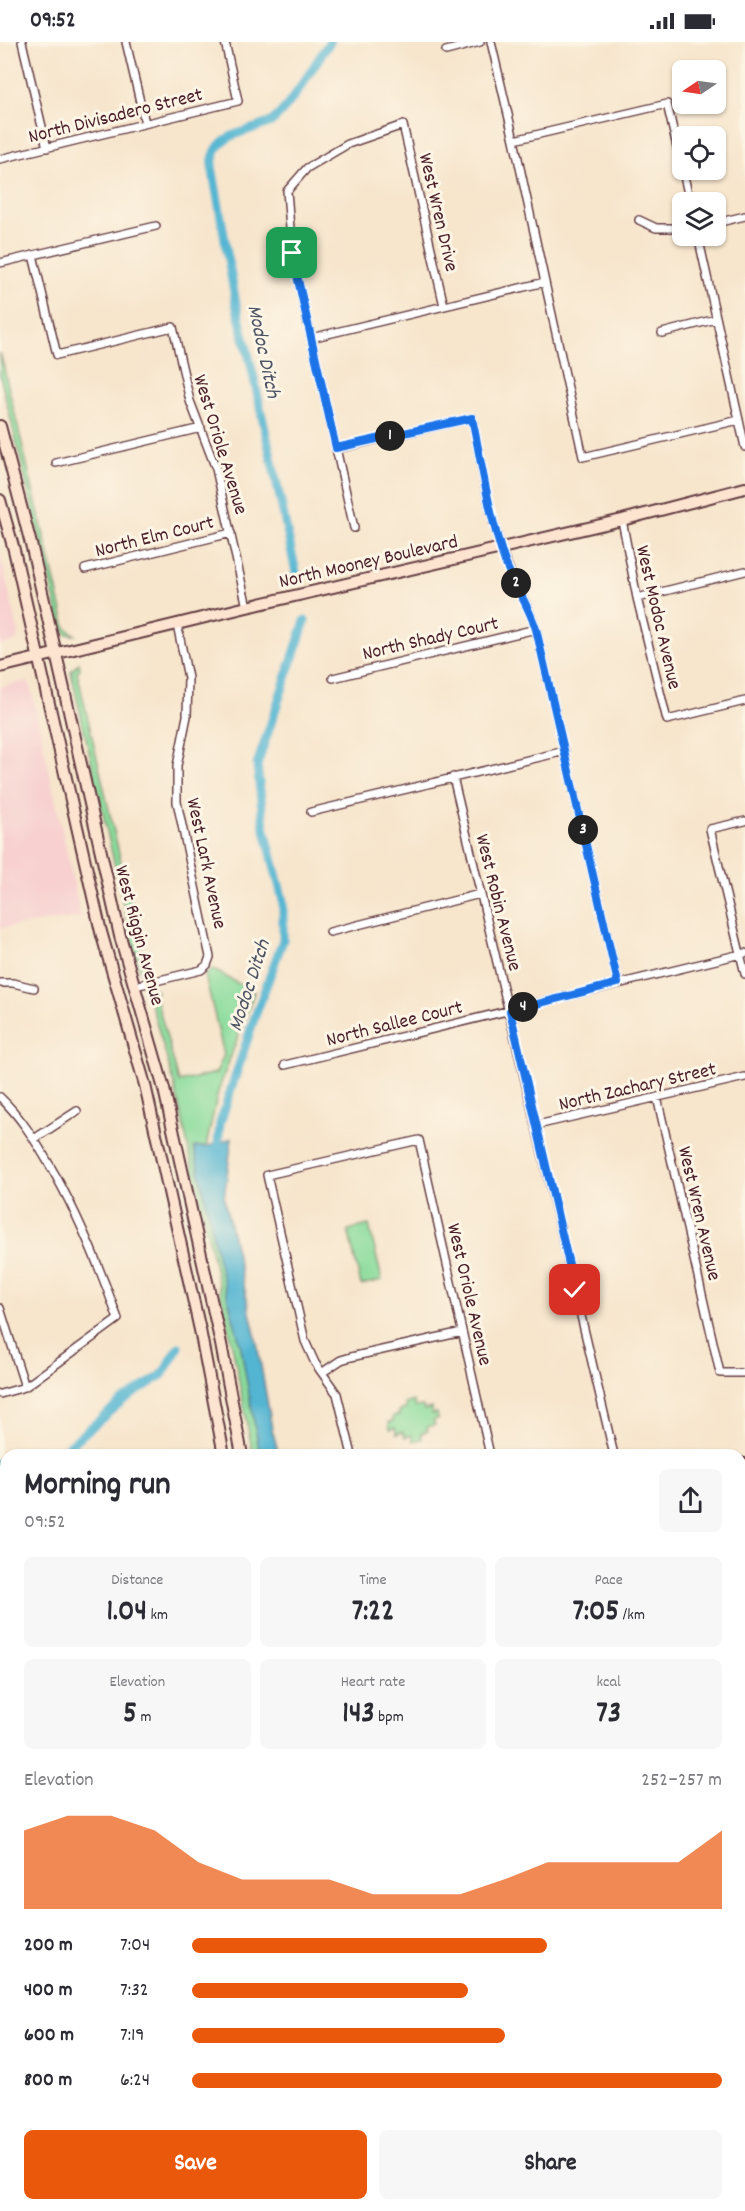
<!DOCTYPE html>
<meta charset="utf-8">
<style>
body{margin:0;font-family:Dekko,sans-serif;background:#f7f7f7;color:#2b2b33;height:100vh;display:flex;flex-direction:column;font-size:22px;white-space:nowrap}
*{box-sizing:border-box;margin:0}
p{font-size:20px;color:#7c7c81}
.icon{flex:none;width:33px;height:33px;fill:none;stroke:currentColor;stroke-width:2;stroke-linecap:round;stroke-linejoin:round}
.map{position:relative;flex:1;overflow:hidden}
.panel{position:absolute;left:0px;top:1407px;width:746px;height:762px;display:flex;flex-direction:column;background:#fff;border-radius:18px 18px 0 0;box-shadow:0 2px 4px #0004}
.panel>*{flex:none}
.needle{width:39px;rotate:257deg}
.fabs{position:absolute;left:672px;top:18px;display:grid;gap:12px}
.fabs a{display:grid;place-items:center;width:54px;height:54px;border-radius:9px;background:#fff;box-shadow:0 2px 4px #0004;font-size:30px}
.pin{position:absolute;display:grid;place-items:center;width:51px;height:51px;color:#fff;margin:-26px;border-radius:12px;box-shadow:0 3px 9px #0006}
.km{position:absolute;width:30px;height:30px;margin:-15px;border-radius:50%;background:#222;color:#fff;font-size:16px;line-height:30px;text-align:center}
.round{display:grid;place-items:center;flex:none;width:63px;height:63px;border-radius:9px;background:#f7f7f7}
.head{display:flex;align-items:center;justify-content:space-between;height:102px;padding:0 24px}
h1{font-size:33px;font-weight:700;line-height:45px}
.metrics{display:grid;grid-template-columns:repeat(3,1fr);gap:9px;height:102px;padding:6px 24px}
.metrics div{display:grid;align-content:center;border-radius:9px;background:#f7f7f7;text-align:center}
.metrics b{font-size:30px;font-weight:700}
.metrics small{font-size:16px;font-weight:400}
.metrics p{font-size:16px}
.chart{height:168px;padding:12px 24px}
.chart p{display:flex;justify-content:space-between}
.chart svg{width:100%;height:108px;margin-top:6px;fill:#ea580c;opacity:.7}
.cta{display:flex;gap:12px;margin-top:auto;padding:12px 24px}
.cta a{flex:1;height:69px;border-radius:9px;background:#ea580c;color:#fff;font-size:24px;font-weight:700;line-height:69px;text-align:center}
.cta a+a{background:#f7f7f7;color:#2b2b33}
ul{padding:0 24px;list-style:none;font-size:20px}
li{display:grid;grid-template-columns:96px 72px 1fr;align-items:center;height:45px}
li i{height:15px;border-radius:8px;background:#ea580c}
.status{display:flex;justify-content:space-between;align-items:center;height:42px;padding:0 30px;background:#fff;direction:ltr}
.status svg{height:16px;fill:currentColor}
.map>svg:first-child{display:block}
</style>
<div class="status"><b>09:52</b><svg viewBox="0 0 49 12"><path d="M0 12V9h3v3zM5 12V6h3v6zM10 12V3h3v9zM15 12V0h3v12zM26 1h20v11H26zM47 4h2v5h-2z"/></svg></div>
<div class="map">
<svg width="745" height="2169" viewBox="0 0 745 2169">
<rect width="100%" height="100%" fill="#fcf5e5"/>
<filter id="ink" filterUnits="userSpaceOnUse"><feTurbulence type="fractalNoise" baseFrequency=".0167" numOctaves="2"/><feDisplacementMap in="SourceGraphic" scale="12" xChannelSelector="R" yChannelSelector="G"/><feConvolveMatrix kernelMatrix="1 2 1 2 8 2 1 2 1" color-interpolation-filters="sRGB"/></filter>
<filter id="wash" filterUnits="userSpaceOnUse"><feTurbulence type="fractalNoise" baseFrequency=".008" numOctaves="4" result="noise"/><feDisplacementMap in="SourceGraphic" scale="24" xChannelSelector="R" yChannelSelector="G"/><feGaussianBlur stdDeviation="1.35" result="paint"/><feColorMatrix in="noise" values="0 0 0 0 0 0 0 0 0 0 0 0 0 0 0 0 0 1.4 0 .05"/><feComposite in="paint" operator="in"/></filter>
<g filter="url(#wash)">
<rect width="100%" height="100%" fill="#f7e5cc"/>
<!-- built -->
<path fill="#f7d0cf" d="M0 511 19 593 15 600 0 603Z
M25 639 30 642 81 875 0 886V645Z"/>
<!-- green -->
<path fill="#8bdc9c" stroke="#6a7e64" stroke-width="1.5" d="M0 310 66 586 75 593 66 592 61 585 0 333Z
M79 621 80 627 77 630 139 898 149 933 145 934 140 929 132 900 72 634 71 629Z
M212 927 254 950 218 1050 206 1105 194 1106 217 1214 241 1306 260 1413H253L233 1307 174 1041 149 955V951L154 946 157 950 155 952 179 1040 216 1031 224 1013 205 933Z
M369 1183 382 1238 361 1243 348 1188Z
M414 1359 415 1365 423 1364 424 1368 431 1366 432 1372 437 1371 438 1377 433 1378 435 1383 427 1385 428 1389 421 1391 422 1397 413 1399 412 1393 405 1395 403 1390 397 1392 395 1386 390 1387 389 1380 393 1379V1374L399 1373V1369L406 1367 405 1362Z
M6 1866V2025L0 2026V1883Z"/>
<!-- water -->
<path fill="#53b5d2" stroke="#4e6a7e" stroke-width="1.5" d="M232 1096 224 1156 257 1301 272 1387 279 1413H260L241 1306 217 1214 194 1105H206Z"/>
<g fill="none" stroke-linecap="round" stroke-linejoin="round">
<!-- canal -->
<path stroke="#53b5d2" stroke-width="9" d="M297 535 253 332 236 262 212 124C214 96 235 92 258 85 262 83 267 82 271 80 293 63 313 23 330 0
M217 1111 220 1081 253 980 283 898V859L264 784 257 723 305 579
M47 1413 62 1410 122 1359 162 1333 179 1305
M0 1422 6 1421
M439 2163 441 2169"/>
</g>
</g>
<g filter="url(#ink)">
<g fill="none" stroke-linecap="round" stroke-linejoin="round">
<defs>
<path id="street" d="M22 0 47 106
M126 0 145 81
M491 0 514 98 667 62 690 160
M446 9 480 0
M514 98 583 415 739 378
M0 117 238 59 225 0
M639 178 656 186H682
M716 181 745 174
M698 194 745 405
M33 213 57 313 173 285 190 359 216 427 247 565
M0 221 156 184
M662 291 716 277
M311 296 545 240
M336 407 472 376C481 419 487 464 501 506 510 535 527 559 536 587L618 941
M56 421 201 386
M622 478 637 556 667 678 745 659
M354 486 292 211 287 149 307 126 348 102 403 83 444 264
M85 527 231 491
M637 556 745 529
M333 636 536 587
M453 735 614 1413
M311 770 565 709
M745 779 710 787 745 932
M330 890 480 852
M0 941H13L34 946
M135 944 201 928 207 923 210 915 177 760V724L187 674 188 636 177 582
M285 1023 745 911
M0 1055C20 1074 35 1098 49 1122 78 1171 99 1223 118 1277L25 1345 0 1352
M657 1055 720 1331H745
M537 1083 745 1035
M34 1097 77 1069
M0 1266 25 1345
M323 1330 341 1318 351 1315 462 1290
M352 1413 337 1352 315 1321 305 1299 267 1133 419 1098 490 1413
M740 1500H745
M0 1870 6 1854
M740 1999 741 2006
M0 2029 6 2030
M740 2133 745 2132
M0 2138 6 2136
M0 2147 5 2169
M318 2163 320 2169
M683 2163 684 2169
M583 2169 609 2163"/>
<path id="secondary" d="M0 384 32 506 120 894 164 1047 221 1302 242 1413
M0 458 14 508 101 890 145 1043 200 1288 224 1413
M0 625 247 565 622 478 745 446
M740 1421 745 1422
M0 1567 6 1566
M395 2163 397 2169
M414 2163 415 2169"/>
</defs>
<!-- street casing -->
<use href="#street" stroke="#643d43" stroke-width="10"/>
<!-- secondary casing -->
<use href="#secondary" stroke="#643d43" stroke-width="14"/>
<!-- street -->
<use href="#street" stroke="#fff" stroke-width="7"/>
<!-- secondary -->
<use href="#secondary" stroke="#fde4d1" stroke-width="10"/>
</g>
</g>
<g fill="none" stroke-linecap="round" stroke-linejoin="round" filter="url(#ink)">
<defs>
<path id="route" d="M292 211 336 406 472 376C482 423 489 473 505 520 514 543 528 562 536 587L618 941 510 969 575 1248"/>
</defs>
<!-- route casing -->
<use href="#route" stroke="#fff" stroke-width="12"/>
<!-- route -->
<use href="#route" stroke="#1a73e8" stroke-width="8"/>
</g>
<g text-anchor="middle" stroke-width="6" stroke-linejoin="round" paint-order="stroke">
<!-- street labels -->
<g font-size="20" fill="#4a1f2b" stroke="#fcf5e5">
<text transform="translate(115 72) rotate(-14)" y="7">North Divisadero Street</text>
<text transform="translate(440 170) rotate(77)" y="7">West Wren Drive</text>
<text transform="translate(222 402) rotate(73)" y="7">West Oriole Avenue</text>
<text transform="translate(154 493) rotate(-14)" y="7">North Elm Court</text>
<text transform="translate(368 518) rotate(-13)" y="7">North Mooney Boulevard</text>
<text transform="translate(660 575) rotate(77)" y="7">West Modoc Avenue</text>
<text transform="translate(430 595) rotate(-13)" y="7">North Shady Court</text>
<text transform="translate(208 821) rotate(78)" y="7">West Lark Avenue</text>
<text transform="translate(500 860) rotate(76)" y="7">West Robin Avenue</text>
<text transform="translate(141 893) rotate(75)" y="7">West Riggin Avenue</text>
<text transform="translate(394 980) rotate(-14)" y="7">North Sallee Court</text>
<text transform="translate(637 1043) rotate(-13)" y="7">North Zachary Street</text>
<text transform="translate(701 1171) rotate(77)" y="7">West Wren Avenue</text>
<text transform="translate(471 1252) rotate(77)" y="7">West Oriole Avenue</text>
</g>
<!-- water labels -->
<g font-size="21" font-style="italic" fill="#4d5465" stroke="#fcf5e5">
<text transform="translate(265 309) rotate(78)" y="7">Modoc Ditch</text>
<text transform="translate(248 943) rotate(-72)" y="7">Modoc Ditch</text>
</g>
</g>
</svg>
<div class="fabs">
<a><svg class="needle" viewBox="-14 -14 28 28"><path d="M0-13l5 13h-10z" fill="#e53935"/><path d="M0 13l5-13h-10z" fill="#7c7c81"/></svg></a>
<a><svg class="icon" aria-label="locate" viewBox="0 0 24 24"><circle cx="12" cy="12" r="6"/><path d="M12 2v4M12 18v4M2 12h4M18 12h4"/></svg></a>
<a><svg class="icon" aria-label="layers" viewBox="0 0 24 24"><path d="M12 4l9 5-9 5-9-5zM3 14l9 5 9-5"/></svg></a>
</div>
<div class="pin" style="left:292px;top:211px;background:#1e9e55"><svg class="icon" aria-label="arrive" viewBox="0 0 24 24"><path d="M6 21V4h12l-3 4 3 4H6"/></svg></div>
<div class="pin" style="left:575px;top:1248px;background:#d93025"><svg class="icon" aria-label="check" viewBox="0 0 24 24"><path d="M5 12l5 5 9-10"/></svg></div>
<b class="km" style="left:390px;top:394px">1</b>
<b class="km" style="left:516px;top:541px">2</b>
<b class="km" style="left:583px;top:788px">3</b>
<b class="km" style="left:523px;top:965px">4</b>
<section class="panel">
<div class="head"><div><h1>Morning run</h1><p>09:52</p></div><a class="round"><svg class="icon" aria-label="share" viewBox="0 0 24 24"><path d="M12 15V3M7 8l5-5 5 5M5 13v7h14v-7"/></svg></a></div>
<div class="metrics">
<div><p>Distance</p><b>1.04<small> km</small></b></div>
<div><p>Time</p><b>7:22</b></div>
<div><p>Pace</p><b>7:05<small> /km</small></b></div>
</div>
<div class="metrics">
<div><p>Elevation</p><b>5<small> m</small></b></div>
<div><p>Heart rate</p><b>143<small> bpm</small></b></div>
<div><p>kcal</p><b>73</b></div>
</div>
<div class="chart"><p><span>Elevation</span>252–257 m</p>
<svg viewBox="0 0 160 44" preserveAspectRatio="none"><path d="M0 44V12L10 6L20 6L30 12L40 25L50 32L60 32L70 32L80 38L90 38L100 38L110 32L120 25L130 25L140 25L150 25L160 12V44z"/></svg>
</div>
<ul>
<li><b>200 m</b>7:04<i style="width:67%"></i></li>
<li><b>400 m</b>7:32<i style="width:52%"></i></li>
<li><b>600 m</b>7:19<i style="width:59%"></i></li>
<li><b>800 m</b>6:24<i style="width:100%"></i></li>
</ul>
<div class="cta"><a>Save</a><a>Share</a></div>
</section>
</div>
